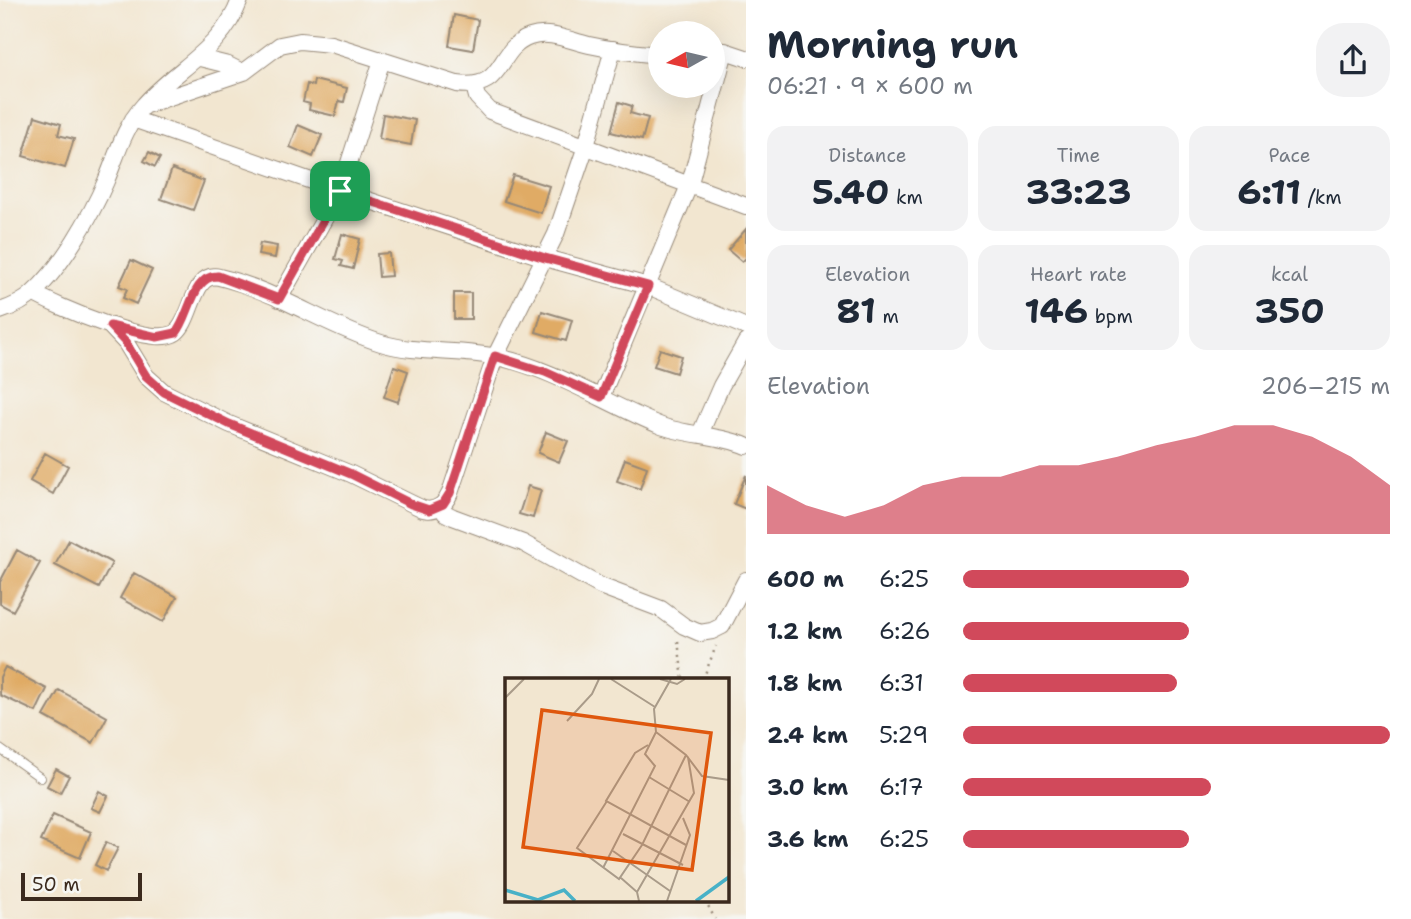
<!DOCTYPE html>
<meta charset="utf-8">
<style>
body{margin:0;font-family:"Shantell Sans",sans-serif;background:#f2f2f3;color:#1f2937;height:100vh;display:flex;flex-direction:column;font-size:26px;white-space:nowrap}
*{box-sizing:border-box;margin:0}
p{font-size:23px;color:#747a83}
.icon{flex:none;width:38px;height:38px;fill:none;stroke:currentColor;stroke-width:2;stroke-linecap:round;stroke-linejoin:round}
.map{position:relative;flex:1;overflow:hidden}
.sheet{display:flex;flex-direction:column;background:#fff;width:665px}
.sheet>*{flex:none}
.needle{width:46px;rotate:262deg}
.buttons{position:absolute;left:648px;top:21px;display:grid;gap:14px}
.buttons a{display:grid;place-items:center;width:77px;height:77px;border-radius:50%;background:#fff;box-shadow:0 7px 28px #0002;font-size:35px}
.scale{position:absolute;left:21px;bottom:18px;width:121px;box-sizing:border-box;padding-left:7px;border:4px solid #3b2a1e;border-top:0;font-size:19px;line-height:24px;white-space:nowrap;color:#3b2a1e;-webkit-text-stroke:5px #f6f6f2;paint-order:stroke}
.pin{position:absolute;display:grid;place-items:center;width:60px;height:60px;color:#fff;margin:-30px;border-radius:14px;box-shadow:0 4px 10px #0006}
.round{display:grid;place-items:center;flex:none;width:74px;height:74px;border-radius:28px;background:#f2f2f3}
.headline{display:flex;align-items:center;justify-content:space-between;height:119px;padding:0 21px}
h1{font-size:38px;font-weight:700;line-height:52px}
.figures{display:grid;grid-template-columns:repeat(3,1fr);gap:10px;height:119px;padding:7px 21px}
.figures div{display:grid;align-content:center;border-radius:18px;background:#f2f2f3;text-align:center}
.figures b{font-size:35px;font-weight:700}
.figures small{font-size:19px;font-weight:400}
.figures p{font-size:19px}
.chart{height:196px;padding:14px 21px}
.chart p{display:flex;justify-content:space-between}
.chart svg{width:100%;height:126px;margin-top:7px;fill:#d1495b;opacity:.7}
ul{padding:0 21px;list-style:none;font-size:23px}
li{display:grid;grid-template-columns:112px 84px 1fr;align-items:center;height:52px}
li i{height:18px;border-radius:9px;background:#d1495b}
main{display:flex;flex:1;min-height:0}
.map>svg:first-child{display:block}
</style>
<main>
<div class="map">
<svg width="746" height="919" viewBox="0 0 746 919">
<rect width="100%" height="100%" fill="#f6f6f2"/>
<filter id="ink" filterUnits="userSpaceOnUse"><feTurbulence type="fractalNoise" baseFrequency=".0143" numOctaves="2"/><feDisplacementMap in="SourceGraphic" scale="14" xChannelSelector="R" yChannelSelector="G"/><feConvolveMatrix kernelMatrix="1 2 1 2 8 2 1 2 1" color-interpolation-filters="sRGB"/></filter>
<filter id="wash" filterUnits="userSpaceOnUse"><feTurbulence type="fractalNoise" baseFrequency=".00686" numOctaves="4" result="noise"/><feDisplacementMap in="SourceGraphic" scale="28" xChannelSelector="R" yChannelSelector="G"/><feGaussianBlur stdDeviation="1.57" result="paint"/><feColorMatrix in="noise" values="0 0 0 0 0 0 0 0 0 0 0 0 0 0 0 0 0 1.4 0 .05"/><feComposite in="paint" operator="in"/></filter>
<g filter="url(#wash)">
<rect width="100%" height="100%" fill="#f2e6d0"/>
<g id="blocks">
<!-- building -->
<path fill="#e0ab65" d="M454 15 478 20 473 50 449 46Z
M314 80 347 88 344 102 339 101 335 116 309 110 310 104 303 102 307 84 313 86Z
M619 102 632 106 630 113 648 118 642 140 611 132Z
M383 114 415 120 411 145 379 139Z
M35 116 61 124 58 135 74 139 65 168 23 156Z
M298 125 322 135 313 157 290 147Z
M149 152 160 158 155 167 144 161Z
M172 169 204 181 193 210 161 199Z
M513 175 549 186 541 213 504 201Z
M746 229V258L742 262 728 250Z
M342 234 360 239 353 269 341 266 343 261 335 259Z
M260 243 277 246 275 258 258 255Z
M389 253 391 276 379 277 377 254Z
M131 260 152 270 136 304 123 298 127 289 119 286Z
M454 293H471V319H454Z
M542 311 572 320 566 341 536 332Z
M660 349 681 356 676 373 654 366Z
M394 366 408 371 398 402 384 397Z
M546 432 568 441 559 462 538 453Z
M45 453 68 466 53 494 30 481Z
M625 459 647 467 640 489 617 481Z
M746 475V509L734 504Z
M528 486 541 490 533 518 519 514Z
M69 540 112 563 99 588 55 565Z
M17 550 40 563 13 611 0 604V582Z
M134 573 177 597 163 622 120 598Z
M5 667 47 689 36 712 0 695V677Z
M59 690 107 717 93 743 44 716Z
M56 769 69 776 60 793 47 786Z
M99 791 108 796 100 812 91 808Z
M53 815 91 832 80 858 41 841Z
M106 842 118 848 106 871 95 865Z"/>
</g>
</g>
<g filter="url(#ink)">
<use href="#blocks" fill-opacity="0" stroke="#968877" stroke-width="2"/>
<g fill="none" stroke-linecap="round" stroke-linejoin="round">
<defs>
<path id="service" d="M0 749 41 778"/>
<path id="minor" d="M712 50 725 51 746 58
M200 58 228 65 242 72
M474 86 477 97 490 111 746 206
M143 106 244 72 280 45 300 41 331 44 457 84C507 91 495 49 530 37 550 30 570 41 589 45 612 50 636 53 660 55
M133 119 340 191 545 258 648 286 746 327
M33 293C57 307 149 346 173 334 193 325 191 270 219 277 276 290 326 326 381 343 416 354 460 349 497 357 555 369 605 403 659 425 686 436 718 434 746 446
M279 299 340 191 382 60
M0 311C12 307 24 302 33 293 61 268 91 216 106 181 117 155 124 127 144 105 176 68 222 50 240 0
M110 326 126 343 146 376 164 392 229 424 351 474 423 509C436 512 445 505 450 493L495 357 556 234 586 146 613 49
M601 397 690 183 725 51
M700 434 721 386 746 342
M441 506 445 513 453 517 523 543 600 586 661 609 684 626 700 633 712 631 722 626 746 580"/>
</defs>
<!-- service casing -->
<use href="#service" stroke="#968877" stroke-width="10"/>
<!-- minor casing -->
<use href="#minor" stroke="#968877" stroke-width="18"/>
<!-- path -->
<path stroke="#968877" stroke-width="2.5" stroke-dasharray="2 5" stroke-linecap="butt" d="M678 641 683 679
M703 679 716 646
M705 900 715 919"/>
<!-- service -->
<use href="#service" stroke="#fff" stroke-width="8"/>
<!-- minor -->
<use href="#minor" stroke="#fff" stroke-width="16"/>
</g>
</g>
<g fill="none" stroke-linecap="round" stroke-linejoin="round" filter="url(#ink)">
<defs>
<path id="route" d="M340 191 545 258 648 286 601 397 545 372 495 356 450 493 443 504 429 510 411 504 351 474 229 424 164 392 146 376 126 343 110 326 157 337 176 333C190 317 192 275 218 276L279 299Z"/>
</defs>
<!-- route casing -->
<use href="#route" stroke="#fff" stroke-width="14"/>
<!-- route -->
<use href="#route" stroke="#d1495b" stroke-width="9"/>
</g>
<!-- overview -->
<g transform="translate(505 678)">
<rect width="224" height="224" fill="#f2e6d0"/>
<path fill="none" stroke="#48b1c7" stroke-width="3.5" d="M0 212 33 222 59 212 70 223M191 223 224 199"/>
<path fill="none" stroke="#a99b89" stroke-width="2" d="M106 1 150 29M155 1 172 6 180 1M166 1 149 31 151 54 181 77 197 98 224 102M0 20 19 1M62 43 87 16 94 1M143 67 130 75 101 123 181 167M144 99 185 124M102 123 72 170 114 201 137 167 181 77M118 156 178 187M108 173 165 213M98 190 150 88 140 76 151 54M116 200 132 214 134 223M132 214 189 115 183 79M162 223 185 157 178 140"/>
<path fill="#df570d" fill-opacity="0.15" stroke="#df570d" stroke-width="3.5" d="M37 32 206 55 187 192 18 169Z"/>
<rect width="224" height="224" fill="none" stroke="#3b2a1e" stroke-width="3.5"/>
</g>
</svg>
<div class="buttons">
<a><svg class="needle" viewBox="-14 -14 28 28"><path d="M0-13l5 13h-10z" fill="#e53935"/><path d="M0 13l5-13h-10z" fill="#747a83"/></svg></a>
</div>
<div class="scale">50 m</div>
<div class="pin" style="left:340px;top:191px;background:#1e9e55"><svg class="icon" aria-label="arrive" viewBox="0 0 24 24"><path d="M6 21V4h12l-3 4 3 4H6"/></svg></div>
</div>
<section class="sheet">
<div class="headline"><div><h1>Morning run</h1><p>06:21 · 9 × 600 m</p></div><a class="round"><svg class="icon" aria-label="share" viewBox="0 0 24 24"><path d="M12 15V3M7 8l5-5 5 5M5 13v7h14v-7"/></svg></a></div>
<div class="figures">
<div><p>Distance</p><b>5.40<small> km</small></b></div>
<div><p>Time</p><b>33:23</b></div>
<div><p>Pace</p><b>6:11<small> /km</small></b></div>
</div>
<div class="figures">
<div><p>Elevation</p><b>81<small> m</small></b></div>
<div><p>Heart rate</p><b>146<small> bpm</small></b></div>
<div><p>kcal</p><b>350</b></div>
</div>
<div class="chart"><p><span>Elevation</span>206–215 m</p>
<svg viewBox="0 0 160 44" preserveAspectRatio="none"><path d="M0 44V27L10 34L20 38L30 34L40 27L50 24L60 24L70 20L80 20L90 17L100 13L110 10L120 6L130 6L140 10L150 17L160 27V44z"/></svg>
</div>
<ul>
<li><b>600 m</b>6:25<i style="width:53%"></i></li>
<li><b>1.2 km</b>6:26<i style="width:53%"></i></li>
<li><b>1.8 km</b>6:31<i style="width:50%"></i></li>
<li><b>2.4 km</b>5:29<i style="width:100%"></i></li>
<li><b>3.0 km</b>6:17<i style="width:58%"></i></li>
<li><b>3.6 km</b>6:25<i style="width:53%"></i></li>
</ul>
</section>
</main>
